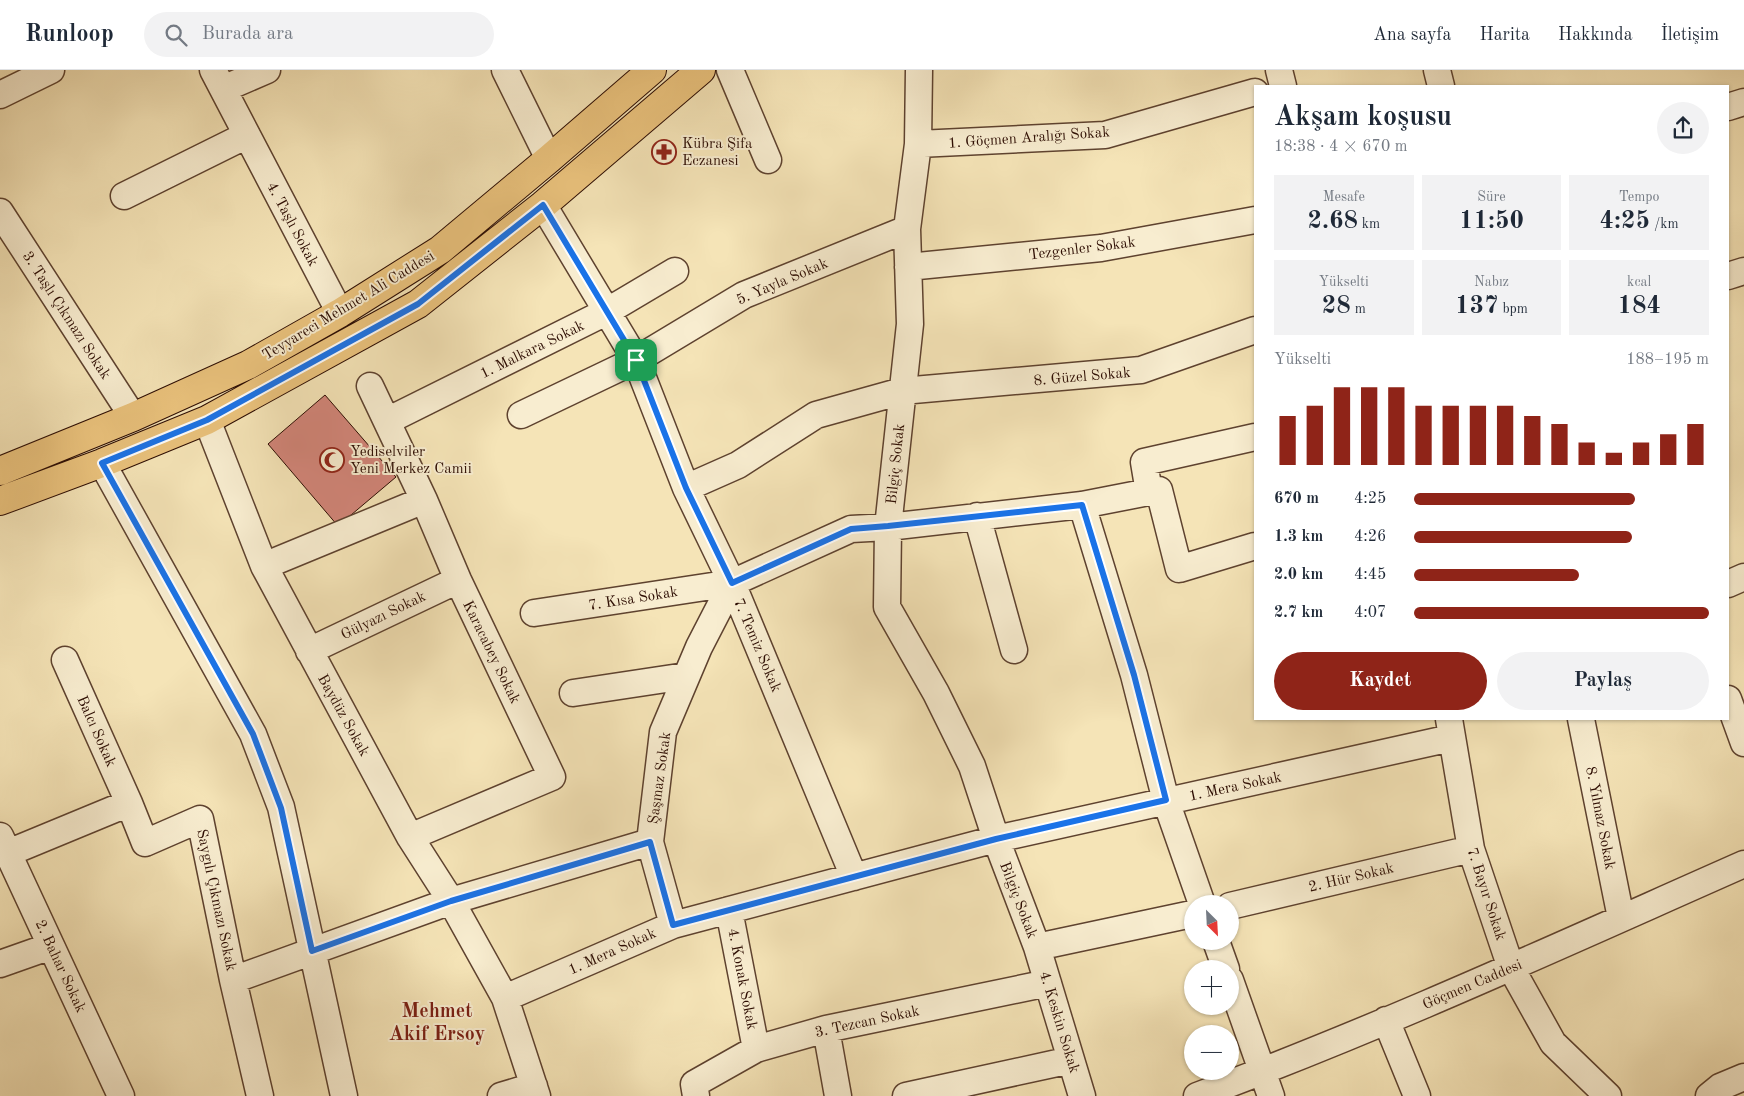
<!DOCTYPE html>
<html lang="tr">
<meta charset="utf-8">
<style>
body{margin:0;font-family:"Old Standard TT",serif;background:#f2f2f3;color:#1f2937;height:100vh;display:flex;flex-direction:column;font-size:19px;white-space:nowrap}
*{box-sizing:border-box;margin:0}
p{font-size:16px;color:#747a83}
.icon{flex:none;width:28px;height:28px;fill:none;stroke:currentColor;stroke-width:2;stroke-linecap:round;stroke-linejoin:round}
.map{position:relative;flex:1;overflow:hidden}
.sheet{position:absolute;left:1254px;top:15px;width:475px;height:635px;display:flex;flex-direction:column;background:#fff;border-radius:0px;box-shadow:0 1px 4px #0004}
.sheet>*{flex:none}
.needle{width:32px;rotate:156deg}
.tools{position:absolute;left:1184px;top:825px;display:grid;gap:10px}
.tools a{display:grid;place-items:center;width:55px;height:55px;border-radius:50%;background:#fff;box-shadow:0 1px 4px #0004;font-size:25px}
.pin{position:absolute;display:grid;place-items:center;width:42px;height:42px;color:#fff;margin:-21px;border-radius:10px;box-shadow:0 2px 8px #0006}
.round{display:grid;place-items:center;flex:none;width:52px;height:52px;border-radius:26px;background:#f2f2f3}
.head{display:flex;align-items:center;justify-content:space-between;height:85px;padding:0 20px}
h1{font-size:28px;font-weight:600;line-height:38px}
.metrics{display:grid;grid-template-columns:repeat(3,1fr);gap:8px;height:85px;padding:5px 20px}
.metrics div{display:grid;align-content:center;border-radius:0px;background:#f2f2f3;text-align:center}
.metrics b{font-size:25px;font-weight:600}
.metrics small{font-size:14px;font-weight:400}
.metrics p{font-size:14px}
.chart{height:140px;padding:10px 20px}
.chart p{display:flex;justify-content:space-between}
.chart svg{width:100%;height:90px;margin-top:5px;stroke:#8f2418;stroke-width:6}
.action{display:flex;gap:10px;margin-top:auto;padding:10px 20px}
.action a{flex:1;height:58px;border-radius:30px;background:#8f2418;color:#fff;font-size:20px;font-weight:600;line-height:58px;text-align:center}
.action a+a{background:#f2f2f3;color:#1f2937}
ul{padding:0 20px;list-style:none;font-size:16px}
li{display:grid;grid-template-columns:80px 60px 1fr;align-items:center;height:38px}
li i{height:12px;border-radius:6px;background:#8f2418}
header{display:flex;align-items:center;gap:30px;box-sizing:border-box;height:70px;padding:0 25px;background:#fff;border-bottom:1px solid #e0e1e3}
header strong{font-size:24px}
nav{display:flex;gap:28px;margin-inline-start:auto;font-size:18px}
.search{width:350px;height:45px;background:#f2f2f3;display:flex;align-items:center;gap:12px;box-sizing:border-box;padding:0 18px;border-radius:28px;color:#747a83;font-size:19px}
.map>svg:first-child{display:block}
</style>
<header>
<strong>Runloop</strong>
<div class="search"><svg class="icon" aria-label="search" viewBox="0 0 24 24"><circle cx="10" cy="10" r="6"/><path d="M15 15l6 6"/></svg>Burada ara</div>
<nav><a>Ana sayfa</a><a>Harita</a><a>Hakkında</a><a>İletişim</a></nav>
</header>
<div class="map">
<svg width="1744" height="1026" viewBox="0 0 1744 1026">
<rect width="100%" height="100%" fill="#f5e4b7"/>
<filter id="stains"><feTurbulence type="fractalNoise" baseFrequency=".004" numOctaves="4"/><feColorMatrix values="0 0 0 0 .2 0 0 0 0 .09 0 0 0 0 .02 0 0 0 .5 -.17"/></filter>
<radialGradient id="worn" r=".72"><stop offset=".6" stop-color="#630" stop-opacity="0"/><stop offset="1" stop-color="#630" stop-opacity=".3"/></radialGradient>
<!-- building -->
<path fill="#d28579" stroke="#2c0c02" d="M325 325 396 407 338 456 268 374Z"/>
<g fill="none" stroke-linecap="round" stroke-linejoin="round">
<defs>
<path id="street" d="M213 0 340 243
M505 0 549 89
M730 0 768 90
M919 0 918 74 907 159 910 254 888 457 887 537 936 623 972 696 996 769 1037 877 1082 1026
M1279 0 1283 16
M1437 0 1441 16
M223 19 267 0
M0 25 51 0
M1728 37 1744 32
M918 74 1105 65 1255 22
M124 126 247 65
M543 135 636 290 686 418 732 513 854 807
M0 142 133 347
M908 197 1101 178 1255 150
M1728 206 1744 201
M370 316 424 430 458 510 552 707 410 767
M521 345 636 290 744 225 907 159
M207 350 264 496 410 767 451 831 505 928 537 1026
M387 351 606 242 675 201
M102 393 253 664 281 737 344 1026
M686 418 738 395 816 345 902 321 1141 300 1255 260
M1149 422 1144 392 1255 367
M1082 435 1134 605 1166 731 1202 834
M977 446 1014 580
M264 496 424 430
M1728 514 1744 507
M534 543 732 513 851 459 888 457 1082 435 1159 420 1179 499 1255 476
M309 581 458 510
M65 590 129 733 145 773 200 749 233 910 260 1026
M573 623 686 606
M1728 629 1744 673
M1449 649 1471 779 1511 898 1553 973 1608 1026
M1581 649 1621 848
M0 766 121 1026
M8 783 129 733
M1230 836 1471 779
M729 840 756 979
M673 855 650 772 663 662 699 577 732 513
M1216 871 1226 899
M1037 877 1192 844
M0 894 51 876
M233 910 451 831 650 772
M1230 910 1271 1026
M505 928 673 855 996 769 1451 668
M1386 950 1417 1026
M826 959 838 1026
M501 1026 534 1016
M696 1026 694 1014 756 979 826 959 1048 913
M906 1026 1071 990
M1197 1026C1383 957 1563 874 1744 794
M1709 1026 1720 1017 1744 1007"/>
<path id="primary" d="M0 401 133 347 248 295 340 243 440 180 549 89 652 0
M0 431 102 393 207 350 418 234 543 135 701 0"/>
</defs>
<!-- street casing -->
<use href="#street" stroke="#5e422f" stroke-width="29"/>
<!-- primary casing -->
<use href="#primary" stroke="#2c0c02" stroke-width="30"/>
<!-- street -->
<use href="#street" stroke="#f8edd0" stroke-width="26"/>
<!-- primary -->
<use href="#primary" stroke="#eac27c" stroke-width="28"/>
</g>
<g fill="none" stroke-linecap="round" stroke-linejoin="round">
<defs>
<path id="route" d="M543 135 636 290 686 418 732 513 851 459 888 456 1082 435 1134 605 1166 730 996 769 673 855 650 772 451 831 312 881 281 738 253 664 102 393 207 350 418 234Z"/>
</defs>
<!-- route casing -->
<use href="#route" stroke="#fff" stroke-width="10"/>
<!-- route -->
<use href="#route" stroke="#1a73e8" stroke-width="6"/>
</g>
<!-- icons -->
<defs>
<symbol id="pharmacy-ring" viewBox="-11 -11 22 22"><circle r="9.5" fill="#f8edd0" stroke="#8f2418" stroke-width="1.5"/><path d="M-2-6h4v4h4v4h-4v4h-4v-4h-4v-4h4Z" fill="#8f2418"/></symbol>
<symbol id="mosque-ring" viewBox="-11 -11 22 22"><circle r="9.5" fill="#f8edd0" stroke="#8f2418" stroke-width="1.5"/><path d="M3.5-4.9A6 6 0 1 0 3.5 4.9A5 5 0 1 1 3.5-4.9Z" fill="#8f2418"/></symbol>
</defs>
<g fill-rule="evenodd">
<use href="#pharmacy-ring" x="650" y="68" width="28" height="28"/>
<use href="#mosque-ring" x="318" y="376" width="28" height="28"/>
</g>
<g text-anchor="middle" stroke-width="4" stroke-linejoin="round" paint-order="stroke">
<!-- street labels -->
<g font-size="15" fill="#2c0c02" stroke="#f8edd0">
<text transform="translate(1029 67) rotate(-4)" y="5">1. Göçmen Aralığı Sokak</text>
<text transform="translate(293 154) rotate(62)" y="5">4. Taşlı Sokak</text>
<text transform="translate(1082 178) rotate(-7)" y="5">Tezgenler Sokak</text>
<text transform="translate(782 211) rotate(-23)" y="5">5. Yayla Sokak</text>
<text transform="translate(348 235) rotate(-31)" y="5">Teyyareci Mehmet Ali Caddesi</text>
<text transform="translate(67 245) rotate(57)" y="5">3. Taşlı Çıkmazı Sokak</text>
<text transform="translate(532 279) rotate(-26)" y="5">1. Malkara Sokak</text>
<text transform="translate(1082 306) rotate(-5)" y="5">8. Güzel Sokak</text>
<text transform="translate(895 394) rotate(-84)" y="5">Bilgiç Sokak</text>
<text transform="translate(633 528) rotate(-9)" y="5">7. Kısa Sokak</text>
<text transform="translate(383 545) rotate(-26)" y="5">Gülyazı Sokak</text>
<text transform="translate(758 575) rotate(67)" y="5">7. Temiz Sokak</text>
<text transform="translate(492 582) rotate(64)" y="5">Karacabey Sokak</text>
<text transform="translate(344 645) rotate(61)" y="5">Baydüz Sokak</text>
<text transform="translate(97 661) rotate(66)" y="5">Balcı Sokak</text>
<text transform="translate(659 708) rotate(-82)" y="5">Şaşmaz Sokak</text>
<text transform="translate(1235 716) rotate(-12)" y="5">1. Mera Sokak</text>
<text transform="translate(1601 748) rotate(79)" y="5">8. Yılmaz Sokak</text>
<text transform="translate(1351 807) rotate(-13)" y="5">2. Hür Sokak</text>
<text transform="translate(1487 824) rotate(72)" y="5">7. Bayır Sokak</text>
<text transform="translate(217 830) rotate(78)" y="5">Saygılı Çıkmazı Sokak</text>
<text transform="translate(1019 830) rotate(69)" y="5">Bilgiç Sokak</text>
<text transform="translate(612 881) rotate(-24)" y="5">1. Mera Sokak</text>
<text transform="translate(61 896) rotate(65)" y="5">2. Bahar Sokak</text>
<text transform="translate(743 909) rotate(79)" y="5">4. Konak Sokak</text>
<text transform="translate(1472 914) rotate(-23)" y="5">Göçmen Caddesi</text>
<text transform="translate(867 951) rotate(-12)" y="5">3. Tezcan Sokak</text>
<text transform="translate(1060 952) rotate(73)" y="5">4. Keskin Sokak</text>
</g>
<!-- poi labels -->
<g font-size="15" fill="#2c0c02" stroke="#f8edd0" text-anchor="start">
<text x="682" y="78">Kübra Şifa<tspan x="682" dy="17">Eczanesi</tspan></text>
<text x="350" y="386">Yediselviler<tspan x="350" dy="17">Yeni Merkez Camii</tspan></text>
</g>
<!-- district labels -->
<g font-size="20" font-weight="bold" fill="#7a1f14" stroke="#f8edd0">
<text x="437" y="947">Mehmet<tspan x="437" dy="23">Akif Ersoy</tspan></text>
</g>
</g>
<rect width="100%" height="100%" filter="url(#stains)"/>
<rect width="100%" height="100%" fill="url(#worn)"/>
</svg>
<div class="tools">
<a><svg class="needle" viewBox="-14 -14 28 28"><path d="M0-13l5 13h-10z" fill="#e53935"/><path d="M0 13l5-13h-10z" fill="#747a83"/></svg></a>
<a>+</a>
<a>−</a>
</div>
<div class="pin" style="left:636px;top:290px;background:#1e9e55"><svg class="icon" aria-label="arrive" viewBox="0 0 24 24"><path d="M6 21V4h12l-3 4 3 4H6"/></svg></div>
<section class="sheet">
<div class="head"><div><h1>Akşam koşusu</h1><p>18:38 · 4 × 670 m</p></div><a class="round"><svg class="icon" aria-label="share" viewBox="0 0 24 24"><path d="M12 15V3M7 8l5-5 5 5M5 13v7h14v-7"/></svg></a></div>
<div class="metrics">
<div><p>Mesafe</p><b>2.68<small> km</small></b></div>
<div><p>Süre</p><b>11:50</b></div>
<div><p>Tempo</p><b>4:25<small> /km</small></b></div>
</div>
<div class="metrics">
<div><p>Yükselti</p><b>28<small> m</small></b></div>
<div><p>Nabız</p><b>137<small> bpm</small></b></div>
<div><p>kcal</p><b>184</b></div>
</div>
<div class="chart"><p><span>Yükselti</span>188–195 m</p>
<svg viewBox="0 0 160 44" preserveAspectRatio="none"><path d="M5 44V20M15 44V15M25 44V6M35 44V6M45 44V6M55 44V15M65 44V15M75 44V15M85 44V15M95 44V20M105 44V24M115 44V33M125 44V38M135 44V33M145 44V29M155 44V24"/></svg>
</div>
<ul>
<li><b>670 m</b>4:25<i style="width:75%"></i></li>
<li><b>1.3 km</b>4:26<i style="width:74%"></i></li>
<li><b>2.0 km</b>4:45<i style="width:56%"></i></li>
<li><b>2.7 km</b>4:07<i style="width:100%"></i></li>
</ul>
<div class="action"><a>Kaydet</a><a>Paylaş</a></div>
</section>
</div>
